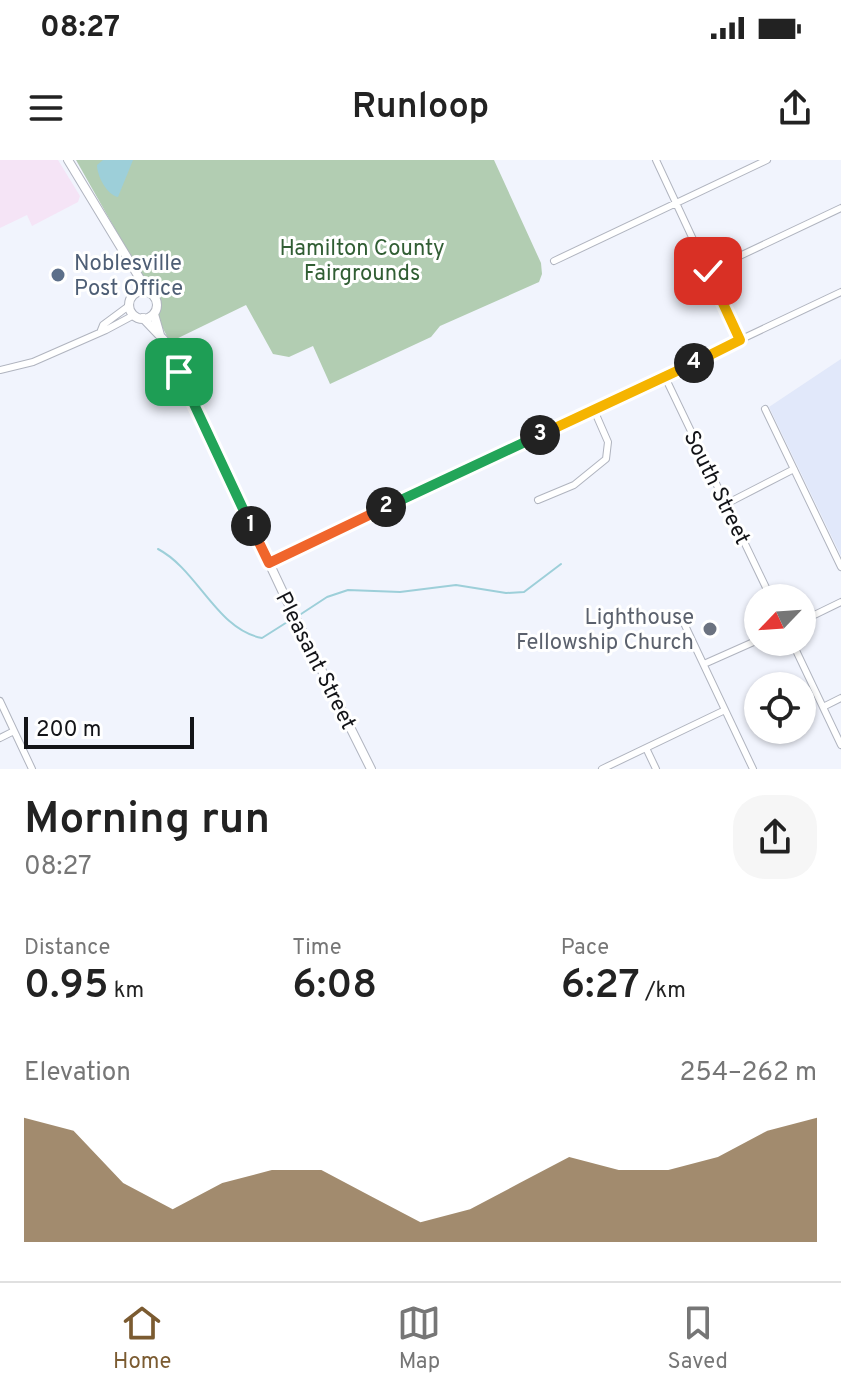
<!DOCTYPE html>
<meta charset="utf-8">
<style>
body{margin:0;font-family:Overpass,sans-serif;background:#f6f6f6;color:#222;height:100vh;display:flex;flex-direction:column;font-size:30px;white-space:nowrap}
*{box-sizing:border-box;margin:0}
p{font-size:26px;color:#767676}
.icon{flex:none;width:44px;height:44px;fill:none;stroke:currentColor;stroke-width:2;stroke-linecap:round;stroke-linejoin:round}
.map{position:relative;height:609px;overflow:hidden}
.details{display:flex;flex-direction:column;background:#fff;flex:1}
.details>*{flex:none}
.needle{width:52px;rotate:245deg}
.tools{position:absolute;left:744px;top:424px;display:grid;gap:16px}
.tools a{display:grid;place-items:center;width:72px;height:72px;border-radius:50%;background:#fff;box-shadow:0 2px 6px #0004;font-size:40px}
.scale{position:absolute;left:24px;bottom:20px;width:170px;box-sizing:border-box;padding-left:8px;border:4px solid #131418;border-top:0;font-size:22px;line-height:28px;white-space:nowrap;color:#131418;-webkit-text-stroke:6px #fff;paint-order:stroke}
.pin{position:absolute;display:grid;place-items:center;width:68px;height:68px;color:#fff;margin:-34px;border-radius:16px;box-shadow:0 4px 12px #0006}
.km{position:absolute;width:40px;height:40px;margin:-20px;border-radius:50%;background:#222;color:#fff;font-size:22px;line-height:40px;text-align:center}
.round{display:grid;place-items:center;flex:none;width:84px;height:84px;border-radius:32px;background:#f6f6f6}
.head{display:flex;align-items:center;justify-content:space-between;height:136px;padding:0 24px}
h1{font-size:44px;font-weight:600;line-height:60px}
.stats{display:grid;grid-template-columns:repeat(3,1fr);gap:12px;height:136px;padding:8px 24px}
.stats div{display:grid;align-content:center}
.stats b{font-size:40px;font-weight:600}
.stats small{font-size:22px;font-weight:400}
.stats p{font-size:22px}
.chart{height:224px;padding:16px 24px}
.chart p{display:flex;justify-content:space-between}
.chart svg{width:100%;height:144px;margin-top:8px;fill:#7b5b31;opacity:.7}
.status{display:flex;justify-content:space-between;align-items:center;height:56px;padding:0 40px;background:#fff;direction:ltr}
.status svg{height:22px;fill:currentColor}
header{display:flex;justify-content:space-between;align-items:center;height:104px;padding:0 24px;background:#fff;font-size:36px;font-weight:600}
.menu{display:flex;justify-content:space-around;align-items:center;height:112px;border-top:2px solid #e0e0e0;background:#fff;font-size:22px;color:#767676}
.menu a{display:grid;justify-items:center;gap:4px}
.menu .on{color:#7b5b31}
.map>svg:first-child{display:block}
</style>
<div class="status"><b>08:27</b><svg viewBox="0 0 49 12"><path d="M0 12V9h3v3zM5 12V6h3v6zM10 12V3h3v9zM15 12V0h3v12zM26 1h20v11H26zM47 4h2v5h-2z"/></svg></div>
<header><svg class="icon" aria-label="menu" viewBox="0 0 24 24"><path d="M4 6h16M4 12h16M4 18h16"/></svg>Runloop<svg class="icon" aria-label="share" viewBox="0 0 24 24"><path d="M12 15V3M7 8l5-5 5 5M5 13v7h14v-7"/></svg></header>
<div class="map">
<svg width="841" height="609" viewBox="0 0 841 609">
<rect width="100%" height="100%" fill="#f1f4fd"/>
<!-- commercial -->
<path fill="#f5e4f6" d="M0 0H58L80 36 78 42 32 66 27 55 0 68Z"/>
<!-- built -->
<path fill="#e1e8fa" d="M841 199V396L769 247Z"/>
<!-- green -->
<path fill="#b2cdb2" d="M76 0H494L541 103 542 114 539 122 440 166 431 177 330 224 313 186 289 197 273 194 246 145 170 182 158 159V140L149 129Z"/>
<!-- water -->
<path fill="#9dcfd9" d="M103 0H133L118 37C107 35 97 16 97 5Z"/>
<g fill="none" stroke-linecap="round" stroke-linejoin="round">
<!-- stream -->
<path stroke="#9dcfd9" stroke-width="2" d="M158 389C198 410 217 470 262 478L292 459
M298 456 327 437 348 430 400 432 456 425 506 433 524 432 561 404"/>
<defs>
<path id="street" d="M656 0 740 180
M554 101 767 0
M708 111 841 48
M101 170 103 165 130 145
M0 210 33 202 106 170 134 155
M665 217 771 438
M765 249 841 407
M538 340 574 325 606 299 608 282 594 250
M726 344 794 309
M269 403 841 132
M682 459 753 609
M802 461 841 442
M792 482 841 585
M704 504 758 480
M0 541 32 609
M823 547 841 538
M0 578 14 571
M646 588 656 609
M602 609 725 550"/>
<path id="secondary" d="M68 0 148 132
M129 145a14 14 0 1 1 28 0a14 14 0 1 1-28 0Z
M154 154 160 175
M143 158 164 180 287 441 371 609"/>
</defs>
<!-- street casing -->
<use href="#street" stroke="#b0b4bf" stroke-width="8"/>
<!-- secondary casing -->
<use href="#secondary" stroke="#b0b4bf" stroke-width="10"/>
<!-- street -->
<use href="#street" stroke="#fff" stroke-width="6"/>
<!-- secondary -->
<use href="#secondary" stroke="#fff" stroke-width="8"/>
</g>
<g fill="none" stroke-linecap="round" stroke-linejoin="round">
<defs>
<path id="split-1" d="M179 212 251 366"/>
<path id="split-2" d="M251 366 269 403 386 347"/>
<path id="split-3" d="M386 347 540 275"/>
<path id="split-4" d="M540 275 694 203"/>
<path id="split-5" d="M694 203 740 180 708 111"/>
</defs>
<!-- split-1 casing -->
<use href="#split-1" stroke="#fff" stroke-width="16"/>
<!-- split-2 casing -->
<use href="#split-2" stroke="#fff" stroke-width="16"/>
<!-- split-3 casing -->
<use href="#split-3" stroke="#fff" stroke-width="16"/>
<!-- split-4 casing -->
<use href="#split-4" stroke="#fff" stroke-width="16"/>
<!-- split-5 casing -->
<use href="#split-5" stroke="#fff" stroke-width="16"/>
<!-- split-1 -->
<use href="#split-1" stroke="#22a559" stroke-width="10"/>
<!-- split-2 -->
<use href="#split-2" stroke="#f0652b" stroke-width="10"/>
<!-- split-3 -->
<use href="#split-3" stroke="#22a559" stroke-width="10"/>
<!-- split-4 -->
<use href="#split-4" stroke="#f5b400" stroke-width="10"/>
<!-- split-5 -->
<use href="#split-5" stroke="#f5b400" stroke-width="10"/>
</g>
<!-- markers -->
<circle fill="#5c6f8a" stroke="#fff" stroke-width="3" cx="58" cy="115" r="8"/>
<circle fill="#6b7280" stroke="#fff" stroke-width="3" cx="710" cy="469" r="8"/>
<g text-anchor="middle" stroke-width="6" stroke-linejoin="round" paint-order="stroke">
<!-- park labels -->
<g font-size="22" fill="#315e34" stroke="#fff">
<text x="362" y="95">Hamilton County<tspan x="362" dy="25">Fairgrounds</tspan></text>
</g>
<!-- service labels -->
<g font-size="22" fill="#4e5e75" stroke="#fff" text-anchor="start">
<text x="74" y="110">Noblesville<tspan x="74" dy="25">Post Office</tspan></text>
</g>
<!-- street labels -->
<g font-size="22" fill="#131418" stroke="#fff">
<text transform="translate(718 327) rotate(64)" y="8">South Street</text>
<text transform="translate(317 500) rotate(63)" y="8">Pleasant Street</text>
</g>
<!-- worship labels -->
<g font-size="22" fill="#5b616d" stroke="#fff" text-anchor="end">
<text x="694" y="464">Lighthouse<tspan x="694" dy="25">Fellowship Church</tspan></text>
</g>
</g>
</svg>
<div class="tools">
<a><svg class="needle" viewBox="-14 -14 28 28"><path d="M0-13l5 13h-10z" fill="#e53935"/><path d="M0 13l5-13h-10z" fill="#767676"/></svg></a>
<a><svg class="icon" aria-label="locate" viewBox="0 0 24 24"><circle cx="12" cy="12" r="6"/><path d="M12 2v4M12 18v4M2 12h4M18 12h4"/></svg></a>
</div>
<div class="scale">200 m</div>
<div class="pin" style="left:179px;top:212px;background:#1e9e55"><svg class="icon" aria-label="arrive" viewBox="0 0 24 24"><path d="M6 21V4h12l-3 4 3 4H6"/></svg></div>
<div class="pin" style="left:708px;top:111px;background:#d93025"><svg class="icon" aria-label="check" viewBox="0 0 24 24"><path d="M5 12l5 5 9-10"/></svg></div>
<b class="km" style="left:251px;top:366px">1</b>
<b class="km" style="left:386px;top:347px">2</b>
<b class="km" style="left:540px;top:275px">3</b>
<b class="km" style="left:694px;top:203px">4</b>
</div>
<section class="details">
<div class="head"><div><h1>Morning run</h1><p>08:27</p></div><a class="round"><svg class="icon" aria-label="share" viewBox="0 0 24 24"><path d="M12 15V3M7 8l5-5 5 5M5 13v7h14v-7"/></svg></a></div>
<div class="stats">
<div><p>Distance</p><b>0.95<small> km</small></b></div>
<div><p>Time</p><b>6:08</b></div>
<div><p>Pace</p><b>6:27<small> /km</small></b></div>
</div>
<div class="chart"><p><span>Elevation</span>254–262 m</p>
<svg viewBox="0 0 160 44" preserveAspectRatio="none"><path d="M0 44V6L10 10L20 26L30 34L40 26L50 22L60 22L70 30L80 38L90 34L100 26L110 18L120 22L130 22L140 18L150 10L160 6V44z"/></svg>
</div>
</section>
<nav class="menu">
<a class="on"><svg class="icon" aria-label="home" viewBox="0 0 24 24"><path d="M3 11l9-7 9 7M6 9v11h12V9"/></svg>Home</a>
<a><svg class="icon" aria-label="map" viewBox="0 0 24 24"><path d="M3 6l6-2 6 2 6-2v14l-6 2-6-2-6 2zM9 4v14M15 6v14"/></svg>Map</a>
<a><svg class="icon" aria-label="saved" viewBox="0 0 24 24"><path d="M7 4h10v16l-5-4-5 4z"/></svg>Saved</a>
</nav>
